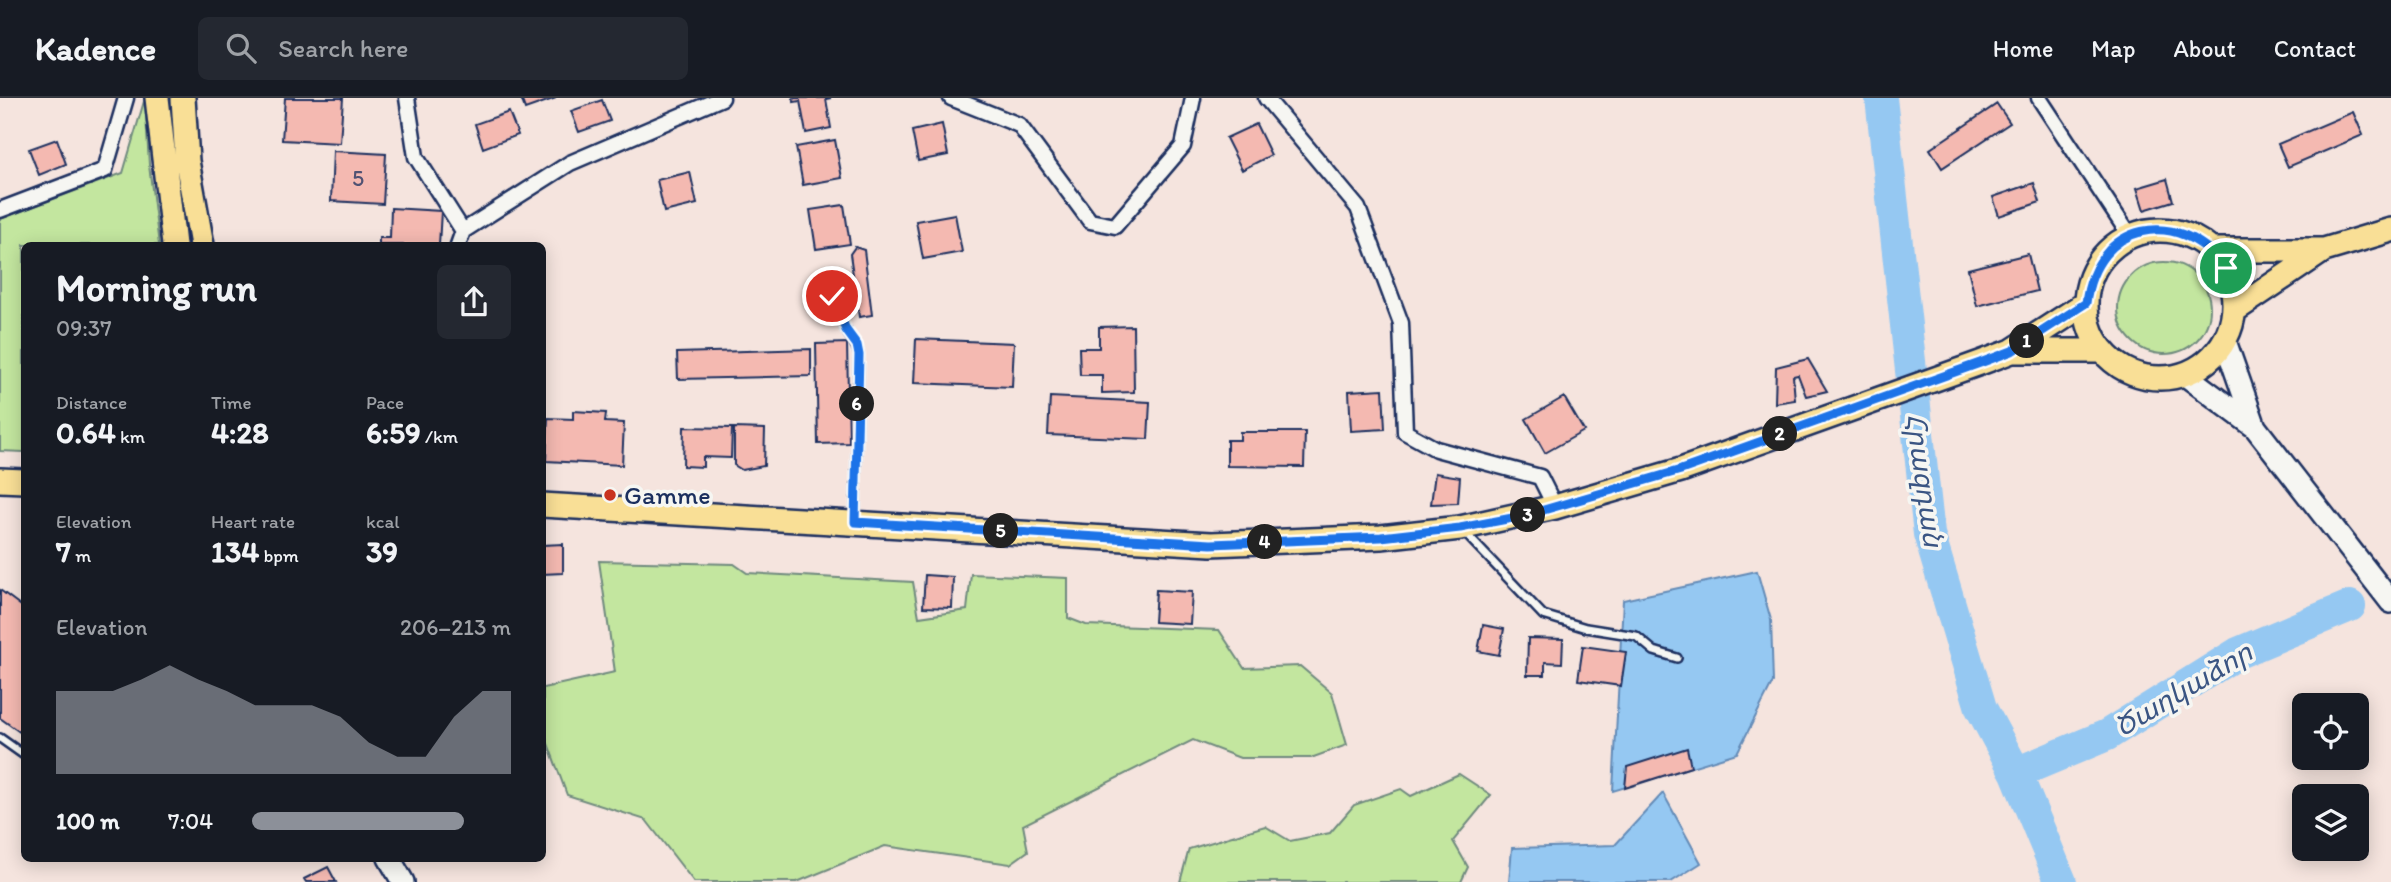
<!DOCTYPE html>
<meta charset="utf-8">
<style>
body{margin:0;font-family:Itim,"Noto Sans Armenian",sans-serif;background:#242831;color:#f1f3f6;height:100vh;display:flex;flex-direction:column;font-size:26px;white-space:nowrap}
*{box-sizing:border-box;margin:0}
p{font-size:23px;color:#9ea1a6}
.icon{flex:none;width:38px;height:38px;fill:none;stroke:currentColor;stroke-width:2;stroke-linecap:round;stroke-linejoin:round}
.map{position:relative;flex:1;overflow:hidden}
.sheet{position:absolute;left:21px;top:144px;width:525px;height:620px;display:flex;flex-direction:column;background:#171b24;border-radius:10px;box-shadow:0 4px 18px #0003}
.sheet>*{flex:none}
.controls{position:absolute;left:2292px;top:595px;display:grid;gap:14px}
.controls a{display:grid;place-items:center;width:77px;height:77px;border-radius:10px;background:#171b24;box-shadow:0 4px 18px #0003;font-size:35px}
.pin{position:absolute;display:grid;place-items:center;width:60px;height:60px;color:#fff;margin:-30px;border:4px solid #fff;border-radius:50%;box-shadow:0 2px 7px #0007}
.km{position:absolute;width:35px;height:35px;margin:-18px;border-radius:50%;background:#222;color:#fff;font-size:19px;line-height:35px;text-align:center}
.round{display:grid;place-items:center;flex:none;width:74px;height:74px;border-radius:10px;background:#242831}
.headline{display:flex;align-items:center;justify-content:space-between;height:119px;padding:0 35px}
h1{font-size:38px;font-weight:700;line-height:52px}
.metrics{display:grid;grid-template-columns:repeat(3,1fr);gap:10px;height:119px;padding:7px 35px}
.metrics div{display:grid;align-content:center}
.metrics b{font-size:30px;font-weight:700}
.metrics small{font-size:19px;font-weight:400}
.metrics p{font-size:19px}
.chart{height:196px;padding:14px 35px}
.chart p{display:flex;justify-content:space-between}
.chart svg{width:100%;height:126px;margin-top:7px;fill:#8c9099;opacity:.7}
ul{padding:0 35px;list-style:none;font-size:23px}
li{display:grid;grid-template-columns:112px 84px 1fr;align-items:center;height:52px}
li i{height:18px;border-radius:9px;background:#8c9099}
header{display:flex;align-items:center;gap:42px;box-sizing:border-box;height:98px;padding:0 35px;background:#171b24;border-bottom:2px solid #363941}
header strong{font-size:33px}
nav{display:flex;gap:38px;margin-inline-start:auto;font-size:24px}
.search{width:490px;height:63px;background:#242831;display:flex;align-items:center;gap:18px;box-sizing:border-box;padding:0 24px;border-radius:10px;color:#9ea1a6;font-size:26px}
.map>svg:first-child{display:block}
</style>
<header>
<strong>Kadence</strong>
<div class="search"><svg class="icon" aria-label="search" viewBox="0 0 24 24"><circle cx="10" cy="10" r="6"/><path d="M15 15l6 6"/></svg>Search here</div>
<nav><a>Home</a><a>Map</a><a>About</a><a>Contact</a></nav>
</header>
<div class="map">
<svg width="2391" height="784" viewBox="0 0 2391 784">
<rect width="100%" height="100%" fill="#f5e4de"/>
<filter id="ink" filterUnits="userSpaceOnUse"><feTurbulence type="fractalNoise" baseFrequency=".0143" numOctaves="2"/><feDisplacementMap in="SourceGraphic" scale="14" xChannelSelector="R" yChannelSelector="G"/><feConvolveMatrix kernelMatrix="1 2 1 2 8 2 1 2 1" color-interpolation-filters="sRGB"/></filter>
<g filter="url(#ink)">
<!-- green -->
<path fill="#c3e69f" stroke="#6f8a7e" stroke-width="2" d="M145 0 149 67 159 147H24V354L0 353V121L123 75Z
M2118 210a46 46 0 1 1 92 0a46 46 0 1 1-92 0Z
M599 463 734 466 747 475 913 484 919 519 967 512 971 476 1068 480V520L1086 527 1219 532 1244 570 1300 568 1332 595 1347 647 1311 660H1240L1193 642 1023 727 1028 753 1010 766 885 748 797 784H694L646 722 567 697 543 632V590L615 574Z
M1459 676 1491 697 1453 743 1468 769 1461 784H1180L1189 751 1265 728 1290 743 1330 735 1354 707 1401 691 1411 698Z"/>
<!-- water -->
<path fill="#95c8f2" stroke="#648bb7" stroke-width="2" d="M1757 473 1771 522 1773 584 1737 655 1613 693 1623 502Z
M1663 695 1701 765 1671 784H1509L1512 750 1615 747Z"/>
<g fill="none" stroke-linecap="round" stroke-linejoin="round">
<!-- river -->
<path stroke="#95c8f2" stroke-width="32" d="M1881 0 1929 436 1981 610 2016 675 2061 784
M2016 675 2107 637 2238 555 2350 508"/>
</g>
<!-- building -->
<path fill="#f4b9b1" stroke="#1b2f5e" stroke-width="2" d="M285 0H343L340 45 282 42Z
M521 0H556L525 11Z
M793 0H831L826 1 831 30 806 35 800 3 794 4Z
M602 2 610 23 579 34 571 13Z
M1997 6 2010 25 1942 70 1930 51Z
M509 14 518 37 483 50 475 26Z
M2353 14 2363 37 2288 69 2278 46Z
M942 26 948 57 918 63 912 33Z
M1256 26 1271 57 1242 72 1226 40Z
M57 41 66 66 39 77 29 51Z
M835 42 842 80 803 87 796 49Z
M333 53 386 56 383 106 331 103Z
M690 74 697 106 664 114 657 82Z
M2167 81 2173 103 2144 112 2137 90Z
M2034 85 2040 104 1999 118 1993 99Z
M844 107 850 146 816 151 810 112Z
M391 110 441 113 439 147H379V140H390Z
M955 116 962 154 923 161 916 123Z
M855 149 864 152 872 217 859 219 850 156Z
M2028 156 2037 193 1977 208 1968 171Z
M1133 228 1134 294 1102 295V277H1080L1079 250H1099V229Z
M916 241 1014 245 1012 289 914 285Z
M847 245 849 345 818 346 816 246Z
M811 251V278L678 281 677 255Z
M1808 261 1827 293 1806 298 1798 277 1793 278 1795 302 1775 305 1776 269Z
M1383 291 1385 331 1351 333 1349 293Z
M1050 299 1150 304 1148 341 1048 337Z
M1564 299 1584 333 1545 355 1526 321Z
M573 313 606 315 605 324 624 325 622 367 546 363 548 320 573 321Z
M684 329 732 330 731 360 703 359V369L683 368Z
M734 330 765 331 764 368 742 372 734 367Z
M1240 334H1305L1304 369 1227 368V342H1240Z
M1435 375 1460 379 1458 405 1431 406Z
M563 446V475L542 476V447Z
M925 477 953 479 952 510 923 509Z
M0 492 24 510V637L0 620Z
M1156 492 1192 494 1190 526 1154 524Z
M1483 527 1504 531 1499 557 1478 553Z
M1528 540 1563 541 1562 565 1545 564V577H1527Z
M1583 548 1626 554 1621 588 1578 582Z
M1687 650 1691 669 1625 690 1627 669Z
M328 769 336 784H306L304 781Z"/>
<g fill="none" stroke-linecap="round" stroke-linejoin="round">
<defs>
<path id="service" d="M828 178C831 196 836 215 846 232 851 241 857 246 859 257L855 423
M1463 433 1543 517 1586 530 1636 538 1654 553 1677 560
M0 640 24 657"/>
<path id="minor" d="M407 0 416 59 463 133
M951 0 1019 27 1090 123 1115 128 1183 48 1193 0
M1266 0 1358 110 1401 225 1405 334 1436 351 1540 379 1555 409
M2039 0 2130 138
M0 112 105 72 126 0
M458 147 463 133 570 65 722 0"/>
<path id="secondary" d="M2225 243 2255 329
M2184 276 2255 329 2391 504
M389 760 403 784"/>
<path id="primary" d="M157 0 174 147
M183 0 187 63 202 147
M2086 206a74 74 0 1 1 148 0a74 74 0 1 1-148 0Z
M2212 152H2324L2391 132
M2235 212 2324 152
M2012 253H2103
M0 382 24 383
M542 407 1211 446 1381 439 1460 430 1555 409 1681 372 1980 265 2012 253 2086 205"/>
</defs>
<!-- service casing -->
<use href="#service" stroke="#1b2f5e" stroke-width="12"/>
<!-- minor casing -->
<use href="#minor" stroke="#1b2f5e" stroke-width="19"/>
<!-- secondary casing -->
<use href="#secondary" stroke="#1b2f5e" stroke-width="26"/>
<!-- primary casing -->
<use href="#primary" stroke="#1b2f5e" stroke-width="28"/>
<!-- service -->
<use href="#service" stroke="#f6f6f2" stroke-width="7"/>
<!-- minor -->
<use href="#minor" stroke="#f6f6f2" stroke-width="14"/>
<!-- secondary -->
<use href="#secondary" stroke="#f6f6f2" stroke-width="21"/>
<!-- primary -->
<use href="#primary" stroke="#f9df96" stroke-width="23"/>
</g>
</g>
<g fill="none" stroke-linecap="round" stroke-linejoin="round" filter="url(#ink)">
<defs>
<path id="route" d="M832 198 846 232 857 247 859 257 855 424 1211 446 1381 439 1460 430 1523 418 1681 372 1980 265 2012 253 2086 205C2096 124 2178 107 2226 170"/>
</defs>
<!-- route casing -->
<use href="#route" stroke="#fff" stroke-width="14"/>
<!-- route -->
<use href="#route" stroke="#1a73e8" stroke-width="9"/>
</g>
<!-- markers -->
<circle fill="#c8321e" stroke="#f6f6f2" stroke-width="2.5" cx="610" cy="397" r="7"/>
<g text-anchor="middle" stroke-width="7" stroke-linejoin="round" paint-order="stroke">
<!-- number labels -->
<g font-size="23" fill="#515273">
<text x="358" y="88">5</text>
</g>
<!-- poi labels -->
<g font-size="26" fill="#1b2f5e" stroke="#f6f6f2" text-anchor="start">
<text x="624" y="406">Gamme</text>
</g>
<!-- water labels -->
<g font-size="28" font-style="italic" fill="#3a5583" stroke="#f6f6f2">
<text transform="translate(1925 382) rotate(82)" y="10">Հրազդան</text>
<text transform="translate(2183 591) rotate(-31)" y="10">Ծաղկաձոր</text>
</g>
</g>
</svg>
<div class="controls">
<a><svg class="icon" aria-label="locate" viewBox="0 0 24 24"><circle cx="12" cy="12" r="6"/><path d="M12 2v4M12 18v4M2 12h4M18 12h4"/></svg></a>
<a><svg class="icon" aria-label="layers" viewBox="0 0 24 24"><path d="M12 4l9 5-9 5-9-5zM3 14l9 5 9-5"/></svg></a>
</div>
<div class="pin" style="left:2226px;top:170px;background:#1e9e55"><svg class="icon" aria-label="arrive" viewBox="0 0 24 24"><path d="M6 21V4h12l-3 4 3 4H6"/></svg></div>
<div class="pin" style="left:832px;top:198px;background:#d93025"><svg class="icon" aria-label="check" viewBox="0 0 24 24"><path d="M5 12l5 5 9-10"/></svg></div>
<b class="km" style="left:2027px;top:243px">1</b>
<b class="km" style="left:1780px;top:336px">2</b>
<b class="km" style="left:1528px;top:417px">3</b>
<b class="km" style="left:1265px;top:444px">4</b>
<b class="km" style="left:1001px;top:433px">5</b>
<b class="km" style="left:857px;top:306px">6</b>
<section class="sheet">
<div class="headline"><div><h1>Morning run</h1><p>09:37</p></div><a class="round"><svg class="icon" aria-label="share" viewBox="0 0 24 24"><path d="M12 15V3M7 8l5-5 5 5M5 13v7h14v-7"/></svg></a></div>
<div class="metrics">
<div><p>Distance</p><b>0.64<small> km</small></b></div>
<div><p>Time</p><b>4:28</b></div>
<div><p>Pace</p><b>6:59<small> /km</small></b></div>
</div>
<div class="metrics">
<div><p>Elevation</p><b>7<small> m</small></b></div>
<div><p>Heart rate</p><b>134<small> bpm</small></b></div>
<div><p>kcal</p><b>39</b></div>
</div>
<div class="chart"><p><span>Elevation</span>206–213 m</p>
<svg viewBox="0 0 160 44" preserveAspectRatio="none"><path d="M0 44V15L10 15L20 15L30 11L40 6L50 11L60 15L70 20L80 20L90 20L100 24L110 33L120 38L130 38L140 24L150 15L160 15V44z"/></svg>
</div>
<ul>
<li><b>100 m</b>7:04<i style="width:82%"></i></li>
</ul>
</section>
</div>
